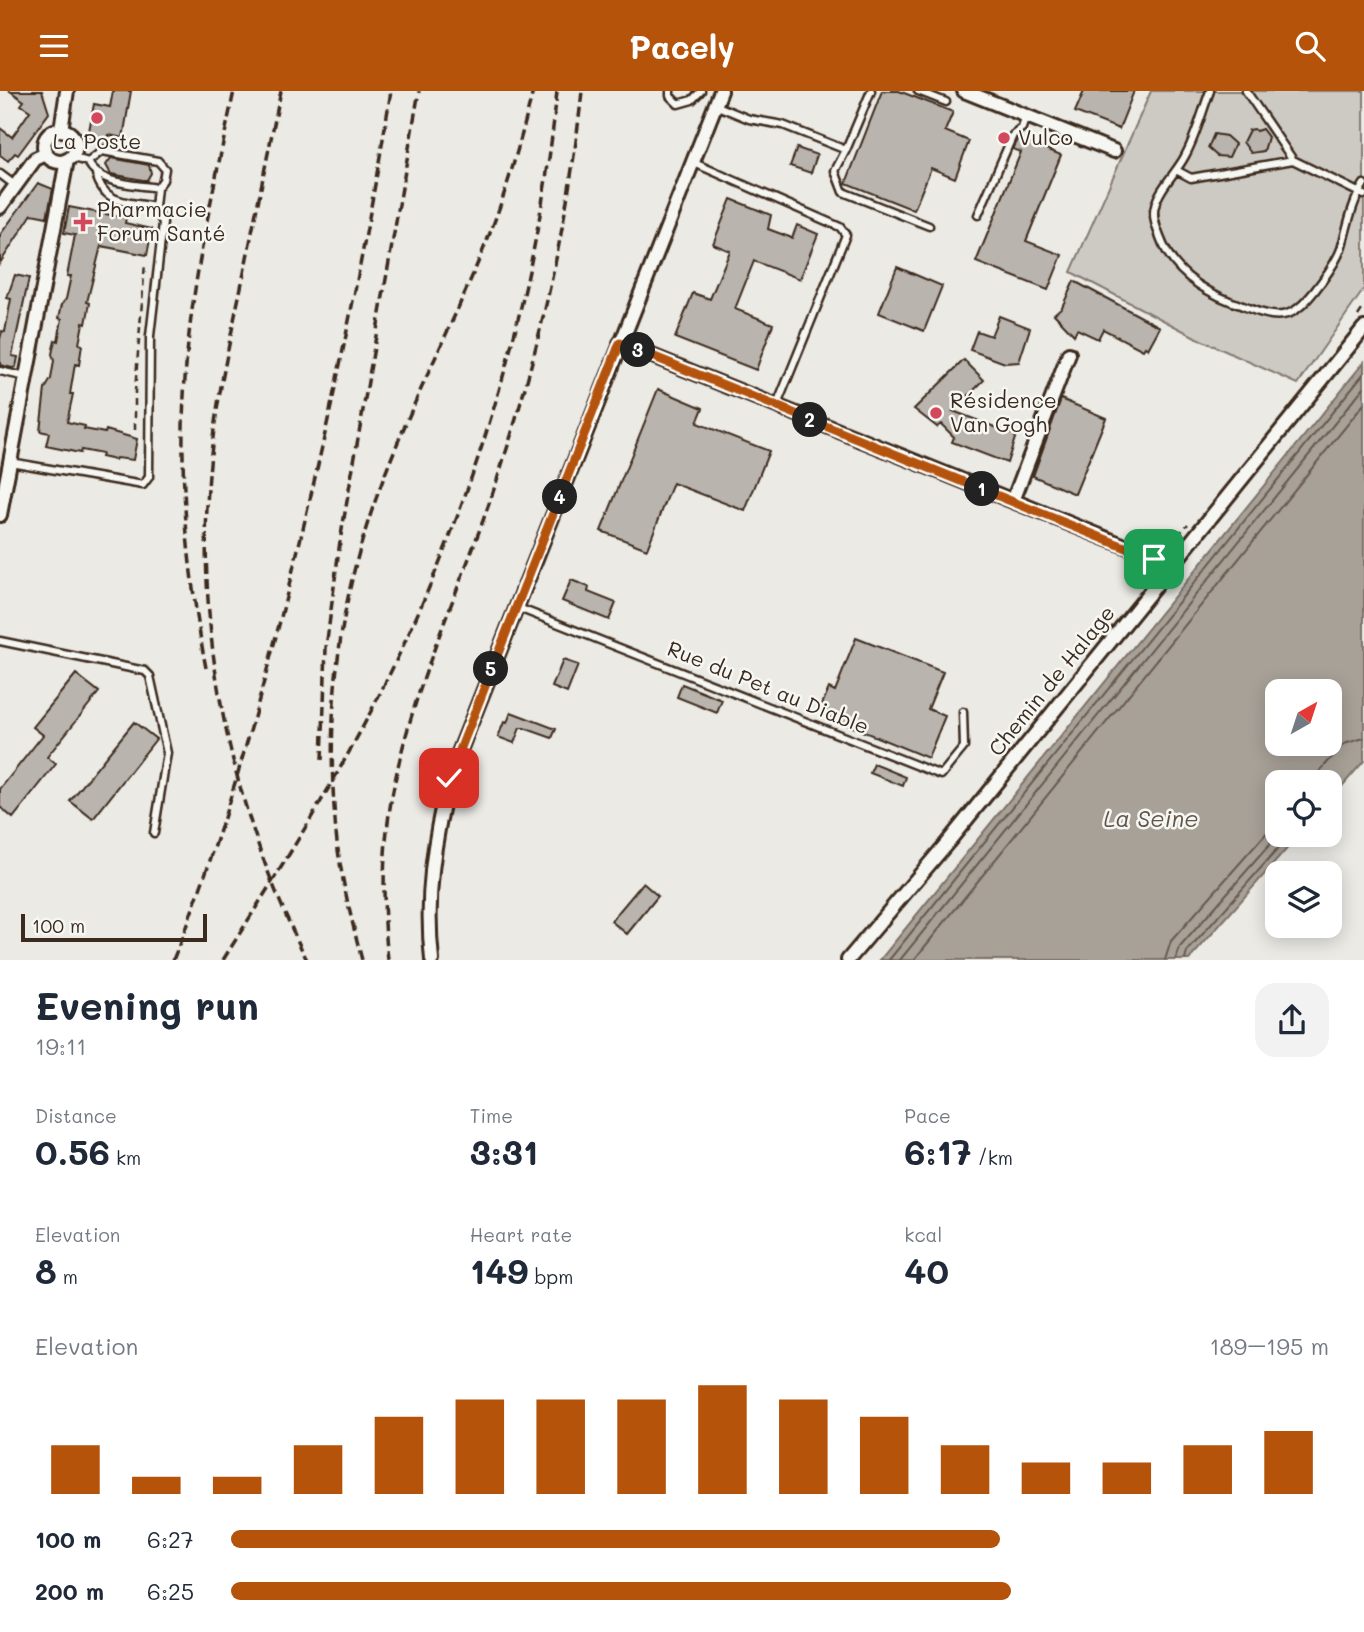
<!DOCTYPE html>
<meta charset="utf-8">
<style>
body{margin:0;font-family:Mali,sans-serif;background:#f2f2f3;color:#1f2937;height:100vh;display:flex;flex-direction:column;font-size:26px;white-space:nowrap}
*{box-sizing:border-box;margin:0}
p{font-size:23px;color:#747a83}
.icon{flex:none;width:38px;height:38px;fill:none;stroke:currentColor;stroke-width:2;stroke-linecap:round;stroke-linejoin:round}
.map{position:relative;height:869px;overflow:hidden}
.details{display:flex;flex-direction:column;background:#fff;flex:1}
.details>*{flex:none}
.needle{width:46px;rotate:39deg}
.tools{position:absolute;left:1265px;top:588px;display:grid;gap:14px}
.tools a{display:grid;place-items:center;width:77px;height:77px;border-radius:14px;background:#fff;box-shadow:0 4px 18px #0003;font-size:35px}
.scale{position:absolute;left:21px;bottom:18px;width:186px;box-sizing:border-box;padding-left:7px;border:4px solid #3b2a1e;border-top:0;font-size:19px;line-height:24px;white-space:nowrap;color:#3b2a1e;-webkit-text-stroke:5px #f6f6f2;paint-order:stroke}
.pin{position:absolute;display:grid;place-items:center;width:60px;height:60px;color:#fff;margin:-30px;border-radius:14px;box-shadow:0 4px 10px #0006}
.km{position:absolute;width:35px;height:35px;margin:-18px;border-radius:50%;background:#222;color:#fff;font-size:19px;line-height:35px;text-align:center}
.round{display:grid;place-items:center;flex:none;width:74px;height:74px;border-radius:21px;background:#f2f2f3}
.summary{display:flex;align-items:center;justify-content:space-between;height:119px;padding:0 35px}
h1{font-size:38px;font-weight:800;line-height:52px}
.stats{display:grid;grid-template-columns:repeat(3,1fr);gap:10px;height:119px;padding:7px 35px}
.stats div{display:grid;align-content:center}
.stats b{font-size:35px;font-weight:800}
.stats small{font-size:19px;font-weight:400}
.stats p{font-size:19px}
.chart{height:196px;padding:14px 35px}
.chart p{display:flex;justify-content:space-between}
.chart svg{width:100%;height:126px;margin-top:7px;stroke:#b45309;stroke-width:6}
ul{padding:0 35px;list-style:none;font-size:23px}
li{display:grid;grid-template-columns:112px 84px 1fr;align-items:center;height:52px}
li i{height:18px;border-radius:9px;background:#b45309}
header{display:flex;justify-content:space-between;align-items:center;height:91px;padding:0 35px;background:#b45309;color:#fff;font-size:32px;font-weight:800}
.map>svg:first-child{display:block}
</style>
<header><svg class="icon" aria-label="menu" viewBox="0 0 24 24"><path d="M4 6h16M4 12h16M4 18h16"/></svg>Pacely<svg class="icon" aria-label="search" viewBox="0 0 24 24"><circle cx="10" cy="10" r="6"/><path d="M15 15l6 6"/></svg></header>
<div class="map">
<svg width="1364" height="869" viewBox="0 0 1364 869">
<rect width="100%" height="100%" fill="#ebeae5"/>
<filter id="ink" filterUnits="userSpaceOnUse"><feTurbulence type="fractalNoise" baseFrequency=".0143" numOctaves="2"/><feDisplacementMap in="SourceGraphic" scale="14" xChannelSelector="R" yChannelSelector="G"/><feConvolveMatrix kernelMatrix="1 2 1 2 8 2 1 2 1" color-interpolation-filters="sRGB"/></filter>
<g filter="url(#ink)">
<!-- green -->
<path fill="#cdcac4" stroke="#847a71" stroke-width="2" d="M1151 0H1364V198L1298 293 1201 249 1071 181Z"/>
<!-- water -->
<path fill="#a8a198" stroke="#7c7167" stroke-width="2" fill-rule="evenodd" d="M1364 271V670L1330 709V691H1278V744H1299L1189 869H880ZM1278 600H1330V653H1278Z"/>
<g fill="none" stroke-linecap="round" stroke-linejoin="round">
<!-- shore -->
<path stroke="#675a4f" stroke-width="2" d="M1310 691 1344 653 1364 647
M889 869 1364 282
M900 869 1364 296
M914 869 1364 313
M1165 869 1171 850 1278 729
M1176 869 1180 856 1278 744
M1185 869 1187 861 1290 744"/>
</g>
<!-- building -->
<path fill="#bab4ae" stroke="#3b2a1e" stroke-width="2" d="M10 0H42L49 22 18 64 15 62 8 70 0 64V37L12 46 30 20 21 14 24 10Z
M113 0H131L123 47 109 44 107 55 87 51 94 13 110 16Z
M882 0H899L953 21 945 40 969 50 955 87 931 77 914 119 846 92Z
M1084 0H1134L1119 38 1075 21Z
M1254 38 1256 40 1262 38 1268 46 1264 60 1251 62 1243 51 1249 39Z
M1214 43 1226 45 1235 53 1229 66 1217 65 1208 57Z
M1019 47 1061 64 1026 150 1062 164 1048 199 976 171 1021 61 1013 58Z
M797 57 817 64 811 82 790 75Z
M111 67 149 74 151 82 147 89H143L111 83 106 74Z
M38 92 53 98 47 126 32 123 0 172V144Z
M731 108 771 124 768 138 792 147 797 134 818 143 800 188 754 170 735 218 773 233 756 279 675 247 693 202 710 208 730 160 713 153Z
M69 116 126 127 125 132 152 138 147 164 101 155 87 211 90 212 86 233 83 232 79 253 82 254 79 274 75 273 70 303H73L67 331 85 335 84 338 105 342 106 339 137 348 133 369 116 367 115 369 101 366 102 363 81 359 80 362 46 355 49 342 40 340 45 298 51 288 54 270 52 263 55 249 58 250 62 228 59 227 62 213 66 208 71 185H67L75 144 64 142Z
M897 176 942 195 924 240 879 222Z
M15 184 29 187 12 265 18 266 16 276 12 277 0 274V248L2 240 5 241 11 208 7 207Z
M1074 190 1160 236 1148 258 1145 256 1143 259 1103 238 1098 248 1077 238 1074 244 1054 223 1062 216Z
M999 225 1030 237 1019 271 1005 272 970 259 977 240 991 245Z
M964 269 984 289 953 320 1016 344 1007 372 952 351 954 346 941 333 937 336 914 318Z
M658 298 703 317 697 332 769 360 745 420 673 392 647 458 601 440Z
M1061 308 1106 327 1075 403 1033 385Z
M571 489 589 496 588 501 616 512 609 529 562 510Z
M856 547 943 581 928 618 945 625 928 667 825 625 827 620 820 618 829 597 835 600Z
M563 569 578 574 567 602 552 596Z
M76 583 99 601 47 666 56 673 13 727 0 716V698L43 644 33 636Z
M682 593 722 609 717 622 677 606Z
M511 621 556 638 552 647 524 637H520L514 652 498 646 504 631 507 632Z
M134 631 156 648 93 728 70 710Z
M874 673 906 686 903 695 870 682Z
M643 792 658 805 627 843 611 830Z"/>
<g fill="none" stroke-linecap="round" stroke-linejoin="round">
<defs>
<path id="service" d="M670 0V5L678 13 692 9 701 0
M918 0 946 11
M1210 0C1202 21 1196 45 1185 65 1177 81 1159 97 1155 115 1152 125 1156 136 1160 146 1172 179 1199 198 1232 211 1253 218 1277 233 1297 218 1311 208 1335 174 1341 158 1348 135 1351 113 1364 93
M715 14 749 28 783 34 846 59 871 0
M846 59 835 80 843 101 929 135
M71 66 88 71C99 94 134 93 157 97L163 89 165 78 158 70 102 60 88 71
M1293 69 1364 104
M692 71 840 136 846 144 777 314
M1176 79 1191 87 1293 69 1246 0
M0 83 16 95
M96 83C104 114 127 110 155 116L157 97
M978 124 1013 44 1022 37 1026 25
M0 280 26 286
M10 371 143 394 149 386 150 245 163 132 155 116
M516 516 941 684 964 656 963 621
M0 550 145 580 150 585 167 662 154 742"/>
<path id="minor" d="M964 0 1114 60
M61 39 67 0
M44 55a16 16 0 1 1 32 0a16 16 0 1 1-32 0Z
M0 116 35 68 46 63
M620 252 1140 461 1167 478
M1013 410 1069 263
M0 424 67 69
M432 869C425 806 434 748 449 687L721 0
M848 869 948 751 1364 237"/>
</defs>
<!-- service casing -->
<use href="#service" stroke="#3b2a1e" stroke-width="11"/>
<!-- minor casing -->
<use href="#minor" stroke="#3b2a1e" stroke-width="18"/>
<!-- path -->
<path stroke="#3b2a1e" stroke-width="2.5" stroke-dasharray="7 5" stroke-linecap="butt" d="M1358 225 1364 216
M135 339V300L145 172
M1159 459 1171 452 1188 433"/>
<!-- service -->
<use href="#service" stroke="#f6f6f2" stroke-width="6"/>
<!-- minor -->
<use href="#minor" stroke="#f6f6f2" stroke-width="12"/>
<!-- rail -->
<path stroke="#3b2a1e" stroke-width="3.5" stroke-dasharray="10 5" stroke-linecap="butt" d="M281 0C268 61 256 121 244 182 232 239 219 297 212 354 191 530 228 712 307 869
M206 577C186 473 177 368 187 263 195 175 216 87 234 0
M322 669 326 557 340 450 419 0
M173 869C218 758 250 645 280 530 325 355 362 178 391 0
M223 869C274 788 325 708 369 624 469 432 536 216 557 0
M362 869C350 823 338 776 335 729 326 619 339 508 377 405 409 315 455 231 490 142 508 96 521 48 533 0
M388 869C382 811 382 752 394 695 414 592 461 497 494 398 537 269 568 135 582 0"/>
</g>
</g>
<g fill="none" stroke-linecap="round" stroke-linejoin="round" filter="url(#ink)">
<defs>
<path id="route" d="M449 687 620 252 1154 468"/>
</defs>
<!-- route casing -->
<use href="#route" stroke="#fff" stroke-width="14"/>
<!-- route -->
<use href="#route" stroke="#b45309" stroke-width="9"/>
</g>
<!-- markers -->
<g fill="#d1495b" stroke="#f6f6f2" stroke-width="2.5">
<circle cx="97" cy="27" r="7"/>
<circle cx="1004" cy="47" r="7"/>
<path d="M79.5 120.5h7v7h7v7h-7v7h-7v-7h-7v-7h7z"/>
<circle cx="936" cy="322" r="7"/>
</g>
<g text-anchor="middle" stroke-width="5" stroke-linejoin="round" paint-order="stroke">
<!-- poi labels -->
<g font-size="21" fill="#3b2a1e" stroke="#f6f6f2" text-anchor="start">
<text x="1018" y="54">Vulco</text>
<text x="97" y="58" text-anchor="middle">La Poste</text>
<text x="97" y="126">Pharmacie<tspan x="97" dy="24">Forum Santé</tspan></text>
<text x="950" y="317">Résidence<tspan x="950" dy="24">Van Gogh</tspan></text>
</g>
<!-- street labels -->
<g font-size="21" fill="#3b2a1e" stroke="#f6f6f2">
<text transform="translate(1052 590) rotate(-51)" y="7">Chemin de Halage</text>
<text transform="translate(768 597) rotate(22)" y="7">Rue du Pet au Diable</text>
</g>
<!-- water labels -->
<g font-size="23" font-style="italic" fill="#615449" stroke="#f6f6f2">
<text x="1151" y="736">La Seine</text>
</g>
</g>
</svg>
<div class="tools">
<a><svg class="needle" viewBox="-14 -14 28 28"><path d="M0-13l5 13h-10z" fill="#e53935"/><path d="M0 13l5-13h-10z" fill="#747a83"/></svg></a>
<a><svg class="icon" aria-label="locate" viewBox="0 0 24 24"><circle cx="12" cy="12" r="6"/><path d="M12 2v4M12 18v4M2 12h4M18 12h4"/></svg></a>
<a><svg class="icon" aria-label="layers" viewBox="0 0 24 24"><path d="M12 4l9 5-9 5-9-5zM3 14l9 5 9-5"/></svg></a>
</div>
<div class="scale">100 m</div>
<div class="pin" style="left:1154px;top:468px;background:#1e9e55"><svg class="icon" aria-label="arrive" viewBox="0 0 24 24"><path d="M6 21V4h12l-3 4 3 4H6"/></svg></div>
<div class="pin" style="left:449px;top:687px;background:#d93025"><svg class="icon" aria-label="check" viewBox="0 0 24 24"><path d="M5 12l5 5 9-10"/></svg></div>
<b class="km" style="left:982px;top:398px">1</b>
<b class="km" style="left:810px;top:329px">2</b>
<b class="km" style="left:638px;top:259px">3</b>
<b class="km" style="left:560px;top:406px">4</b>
<b class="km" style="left:491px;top:578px">5</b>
</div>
<section class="details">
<div class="summary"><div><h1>Evening run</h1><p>19:11</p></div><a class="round"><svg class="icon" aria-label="share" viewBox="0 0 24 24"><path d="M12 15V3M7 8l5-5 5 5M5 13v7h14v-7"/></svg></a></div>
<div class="stats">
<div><p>Distance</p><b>0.56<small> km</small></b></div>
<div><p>Time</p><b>3:31</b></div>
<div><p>Pace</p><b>6:17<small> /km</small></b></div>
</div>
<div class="stats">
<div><p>Elevation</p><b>8<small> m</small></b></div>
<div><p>Heart rate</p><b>149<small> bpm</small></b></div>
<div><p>kcal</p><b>40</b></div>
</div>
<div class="chart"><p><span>Elevation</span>189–195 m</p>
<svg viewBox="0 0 160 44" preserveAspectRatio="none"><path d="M5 44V27M15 44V38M25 44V38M35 44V27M45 44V17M55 44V11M65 44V11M75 44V11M85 44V6M95 44V11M105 44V17M115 44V27M125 44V33M135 44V33M145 44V27M155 44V22"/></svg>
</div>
<ul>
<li><b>100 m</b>6:27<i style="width:70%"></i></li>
<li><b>200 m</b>6:25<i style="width:71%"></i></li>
</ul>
</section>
